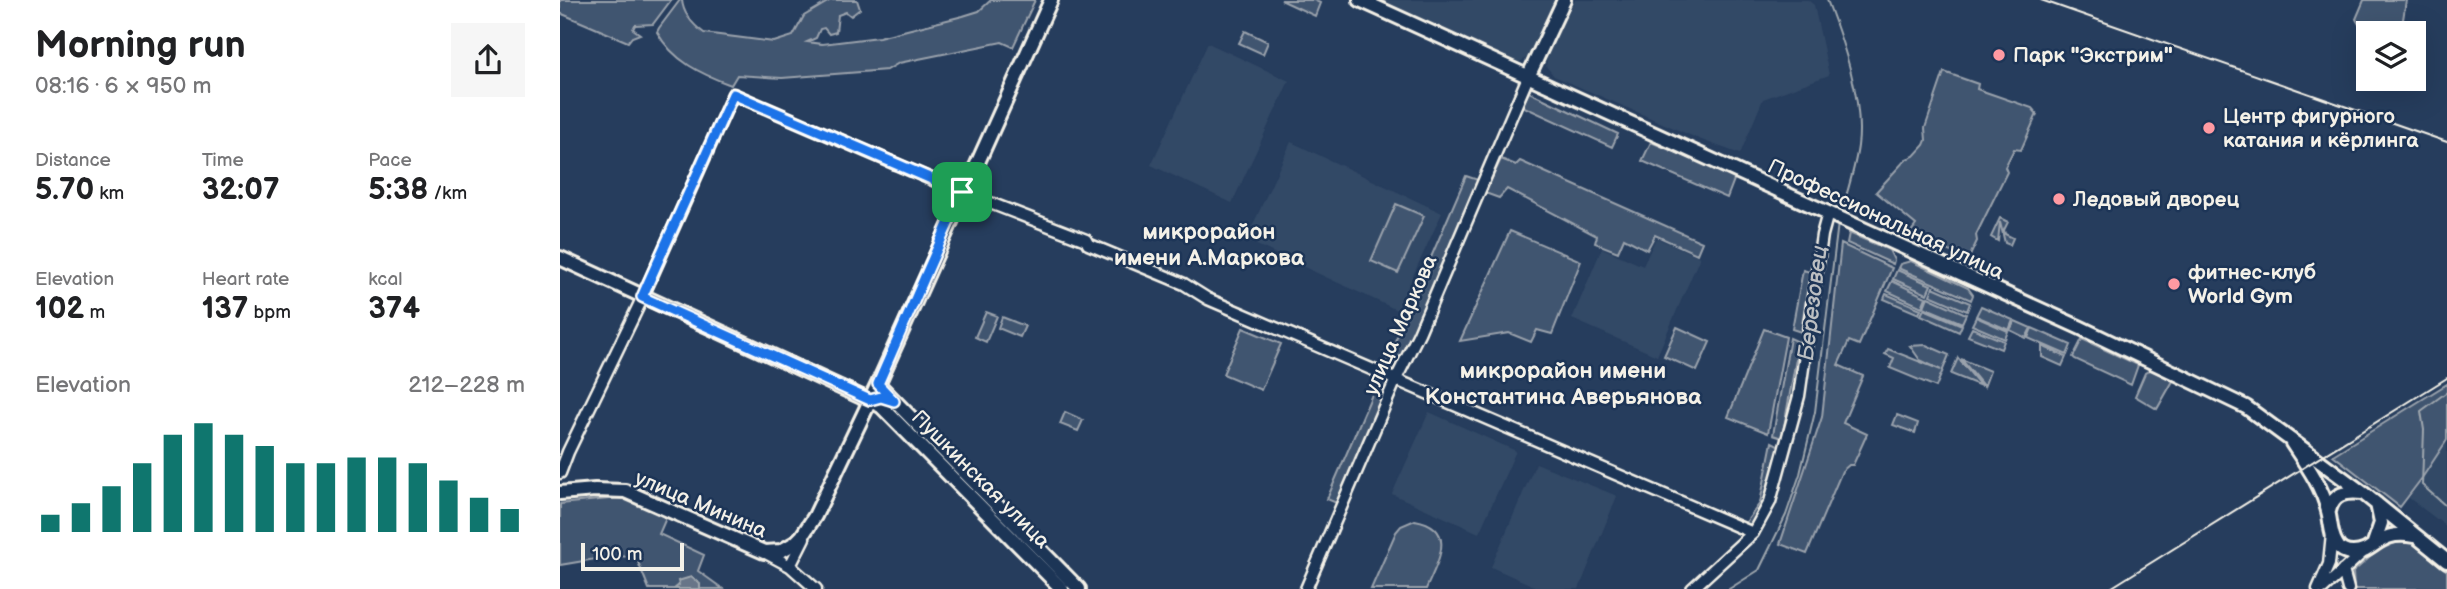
<!DOCTYPE html>
<meta charset="utf-8">
<style>
body{margin:0;font-family:"Balsamiq Sans",sans-serif;background:#f6f6f6;color:#202124;height:100vh;display:flex;flex-direction:column;font-size:26px;white-space:nowrap}
*{box-sizing:border-box;margin:0}
p{font-size:23px;color:#757577}
.icon{flex:none;width:38px;height:38px;fill:none;stroke:currentColor;stroke-width:2;stroke-linecap:round;stroke-linejoin:round}
.map{position:relative;flex:1;overflow:hidden}
.sheet{display:flex;flex-direction:column;background:#fff;width:560px}
.sheet>*{flex:none}
.controls{position:absolute;left:1796px;top:21px;display:grid;gap:14px}
.controls a{display:grid;place-items:center;width:70px;height:70px;border-radius:0px;background:#fff;box-shadow:0 7px 28px #0002;font-size:35px}
.scale{position:absolute;left:21px;bottom:18px;width:103px;box-sizing:border-box;padding-left:7px;border:4px solid #f4f1e8;border-top:0;font-size:19px;line-height:24px;white-space:nowrap;color:#f4f1e8;-webkit-text-stroke:5px #1d3557;paint-order:stroke}
.pin{position:absolute;display:grid;place-items:center;width:60px;height:60px;color:#fff;margin:-30px;border-radius:14px;box-shadow:0 4px 10px #0006}
.round{display:grid;place-items:center;flex:none;width:74px;height:74px;border-radius:0px;background:#f6f6f6}
.overview{display:flex;align-items:center;justify-content:space-between;height:119px;padding:0 35px}
h1{font-size:38px;font-weight:600;line-height:52px}
.stats{display:grid;grid-template-columns:repeat(3,1fr);gap:10px;height:119px;padding:7px 35px}
.stats div{display:grid;align-content:center}
.stats b{font-size:30px;font-weight:600}
.stats small{font-size:19px;font-weight:400}
.stats p{font-size:19px}
.chart{height:196px;padding:14px 35px}
.chart p{display:flex;justify-content:space-between}
.chart svg{width:100%;height:126px;margin-top:7px;stroke:#0f766e;stroke-width:6}
main{display:flex;flex:1;min-height:0}
.map>svg:first-child{display:block}
</style>
<main>
<section class="sheet">
<div class="overview"><div><h1>Morning run</h1><p>08:16 · 6 × 950 m</p></div><a class="round"><svg class="icon" aria-label="share" viewBox="0 0 24 24"><path d="M12 15V3M7 8l5-5 5 5M5 13v7h14v-7"/></svg></a></div>
<div class="stats">
<div><p>Distance</p><b>5.70<small> km</small></b></div>
<div><p>Time</p><b>32:07</b></div>
<div><p>Pace</p><b>5:38<small> /km</small></b></div>
</div>
<div class="stats">
<div><p>Elevation</p><b>102<small> m</small></b></div>
<div><p>Heart rate</p><b>137<small> bpm</small></b></div>
<div><p>kcal</p><b>374</b></div>
</div>
<div class="chart"><p><span>Elevation</span>212–228 m</p>
<svg viewBox="0 0 160 44" preserveAspectRatio="none"><path d="M5 44V38M15 44V34M25 44V28M35 44V20M45 44V10M55 44V6M65 44V10M75 44V14M85 44V20M95 44V20M105 44V18M115 44V18M125 44V20M135 44V26M145 44V32M155 44V36"/></svg>
</div>
</section>
<div class="map">
<svg width="1887" height="589" viewBox="0 0 1887 589">
<rect width="100%" height="100%" fill="#263d5d"/>
<filter id="ink" filterUnits="userSpaceOnUse"><feTurbulence type="fractalNoise" baseFrequency=".0143" numOctaves="2"/><feDisplacementMap in="SourceGraphic" scale="14" xChannelSelector="R" yChannelSelector="G"/><feConvolveMatrix kernelMatrix="1 2 1 2 8 2 1 2 1" color-interpolation-filters="sRGB"/></filter>
<g filter="url(#ink)">
<!-- built -->
<path fill="#334966" d="M821 0H994L968 57 958 63Z
M1015 0H1248L1254 5 1269 75 1203 99 1180 154 1139 139 994 76 986 66 988 53Z
M648 43 729 81 672 203 591 165Z
M731 142 882 213 837 310 686 240Z
M1096 238 1140 257 1097 356 1012 319 1042 248 1083 266Z
M869 412 956 451 919 533 832 494Z
M1887 442V527L1849 498Z
M976 463 1057 496 1019 589H981L931 567Z"/>
<!-- green -->
<path fill="#40546f" stroke="#9aa2ac" stroke-width="2" d="M0 0H111L93 24 75 25 73 29 80 34 72 37 68 42 0 13Z
M120 0H122C123 14 132 24 144 33L214 42 233 36 244 16 271 0H297L300 9 291 16 286 12 278 15 276 32 269 34 264 28 260 29 256 38 247 42 262 44 319 37 403 16 419 11 431 0H475L453 47 442 42 339 63 327 70 222 78 177 75 171 85C141 74 113 61 97 32L99 28Z
M721 0H754L760 3 755 16Z
M1804 0H1846L1841 33H1808V40L1796 19Z
M685 31 708 42 703 54 679 43Z
M1384 72 1418 84 1417 89 1472 108 1477 114 1461 150 1454 149 1445 167 1447 172 1416 235 1417 241 1409 258 1406 259 1350 233 1356 225 1316 192 1346 159 1354 156 1364 145 1366 140 1365 128Z
M969 92 1058 134 1052 147 962 106Z
M1091 142 1175 177 1167 198 1082 161Z
M941 159 956 165 960 161 1142 242 1137 254 1095 235 1087 250 1064 238 1058 252 1035 243 1037 236 947 189 939 198 925 193Z
M906 176 921 181 779 504 767 499Z
M836 204 864 216 838 273 811 261Z
M1440 218 1448 222 1444 230 1445 234 1453 238 1450 245 1445 243 1440 222 1438 241 1431 237Z
M950 231 1021 261 992 334 977 330 971 342 949 333 900 341Z
M1289 233 1329 250 1334 260 1333 264 1287 243Z
M1281 244 1332 268 1299 345 1289 341 1278 365 1303 376 1283 423 1307 434 1293 465H1289L1282 471 1247 554 1220 544 1262 417Z
M1351 261 1408 288 1413 295 1411 300 1338 268 1340 264Z
M1243 270 1250 272 1241 332 1232 329Z
M1337 270 1371 285 1367 294 1333 279Z
M1332 281 1366 297 1362 307 1327 291Z
M1373 287 1410 303 1407 311 1370 295Z
M1326 294 1361 309 1359 314 1324 299Z
M1368 297 1406 314 1402 323 1364 307Z
M1421 306 1453 320 1449 330 1416 316Z
M1364 309 1402 325 1399 332 1361 315Z
M426 312 437 316 426 342 415 337Z
M442 317 465 326 460 337 438 328Z
M1416 317 1448 331 1445 339 1412 325Z
M1455 321 1471 328 1466 338 1450 330Z
M1117 327 1150 342 1137 371 1104 356Z
M683 328 721 344 701 390 663 374Z
M1412 328 1444 341 1441 349 1408 336Z
M1472 328 1511 345 1507 355 1468 338Z
M1204 329 1226 337 1208 433 1168 417Z
M1230 338 1239 342 1222 438 1213 435Z
M1522 339 1578 365 1571 385 1515 359 1513 357Z
M1366 345 1389 355 1376 387 1330 368 1334 358 1325 354 1328 349 1381 370 1360 360 1350 346Z
M1482 346 1506 357 1502 366 1482 357Z
M1398 358 1421 386 1391 374Z
M1401 359 1430 371 1424 387Z
M1592 369 1613 381 1597 409 1575 396 1585 373Z
M1887 384V440L1862 478 1840 507 1773 455Z
M505 412 523 420 518 431 500 424Z
M1337 415 1358 423 1355 433 1333 425Z
M1212 442 1220 446 1207 504 1188 529 1184 525 1200 503Z
M68 497 106 518 99 534 144 555 138 571 163 589H89L76 557 53 556 0 565V504Z
M855 520C899 528 877 563 866 589H811L836 532 841 526Z
M1846 538 1887 571V589H1794L1793 572 1817 551Z"/>
<!-- water -->
<path fill="#677588" stroke="#9fa7ae" stroke-width="2" d="M131 577 140 584V589H114L119 585 118 581Z"/>
<g fill="none" stroke-linecap="round" stroke-linejoin="round">
<!-- stream -->
<path stroke="#9fa7ae" stroke-width="2" d="M1267 0C1283 42 1304 101 1298 146 1295 169 1287 192 1281 214
M1887 392 1861 411 1864 430 1862 485 1887 507
M1169 589 1199 570 1226 515 1240 474 1255 412 1278 223"/>
<defs>
<path id="minor" d="M0 473 8 452 79 305 173 94 394 189 526 240 528 244 624 284 648 299 1193 533
M204 552 230 566 256 589
M230 566 244 538
M1783 570 1788 589
M746 589 836 379 859 333 968 77
M1132 589 1193 533 1210 502 1239 396 1262 235 1268 213
M1758 589 1769 564 1772 534
M1763 589 1802 553"/>
<path id="major" d="M800 0 1521 328 1686 407 1803 493 1887 561
M968 77 1004 0
M0 258 321 406 502 589
M318 384 519 589
M1732 443C1746 464 1762 486 1768 511 1771 521 1770 533 1776 543 1779 550 1786 553 1793 553 1816 553 1817 529 1854 536
M0 493 35 490 65 491 204 552 221 551 235 543 242 536 255 516 318 384 491 0
M1769 511C1773 493 1786 491 1803 493
M1814 543 1821 523 1817 504"/>
</defs>
<!-- minor casing -->
<use href="#minor" stroke="#f4f1e8" stroke-width="15"/>
<!-- major casing -->
<use href="#major" stroke="#f4f1e8" stroke-width="18"/>
<!-- minor -->
<use href="#minor" stroke="#1d3557" stroke-width="10"/>
<!-- major -->
<use href="#major" stroke="#1d3557" stroke-width="12"/>
<!-- rail -->
<path stroke="#f4f1e8" stroke-width="2" d="M1481 0 1887 142
M1549 589 1887 378"/>
</g>
</g>
<g fill="none" stroke-linecap="round" stroke-linejoin="round" filter="url(#ink)">
<defs>
<path id="route" d="M173 94 402 192 318 384 334 401 321 397 310 400 82 297Z"/>
</defs>
<!-- route casing -->
<use href="#route" stroke="#fff" stroke-width="14"/>
<!-- route -->
<use href="#route" stroke="#1a73e8" stroke-width="9"/>
</g>
<!-- markers -->
<g fill="#ff9aa2" stroke="#1d3557" stroke-width="2.5">
<circle cx="1439" cy="55" r="7"/>
<circle cx="1649" cy="128" r="7"/>
<circle cx="1499" cy="199" r="7"/>
<circle cx="1614" cy="284" r="7"/>
</g>
<g text-anchor="middle" stroke-width="5" stroke-linejoin="round" paint-order="stroke">
<!-- poi labels -->
<g font-size="21" font-weight="bold" fill="#f4f1e8" stroke="#1d3557" text-anchor="start">
<text x="1453" y="62">Парк "Экстрим"</text>
<text x="1663" y="123">Центр фигурного<tspan x="1663" dy="24">катания и кёрлинга</tspan></text>
<text x="1513" y="206">Ледовый дворец</text>
<text x="1628" y="279">фитнес-клуб<tspan x="1628" dy="24">World Gym</tspan></text>
</g>
<!-- street labels -->
<g font-size="21" fill="#f4f1e8" stroke="#1d3557">
<text transform="translate(1326 219) rotate(25)" y="7">Профессиональная улица</text>
<text transform="translate(840 325) rotate(-66)" y="7">улица Маркова</text>
<text transform="translate(421 479) rotate(45)" y="7">Пушкинская улица</text>
<text transform="translate(141 504) rotate(23)" y="7">улица Минина</text>
</g>
<!-- neighbourhood labels -->
<g font-size="23" font-weight="bold" fill="#f4f1e8" stroke="#1d3557">
<text x="649" y="239">микрорайон<tspan x="649" dy="26">имени А.Маркова</tspan></text>
<text x="1003" y="378">микрорайон имени<tspan x="1003" dy="26">Константина Аверьянова</tspan></text>
</g>
<!-- water labels -->
<g font-size="23" font-style="italic" fill="#bcbfc2" stroke="#1d3557">
<text transform="translate(1252 303) rotate(-83)" y="8">Березовец</text>
</g>
</g>
</svg>
<div class="controls">
<a><svg class="icon" aria-label="layers" viewBox="0 0 24 24"><path d="M12 4l9 5-9 5-9-5zM3 14l9 5 9-5"/></svg></a>
</div>
<div class="scale">100 m</div>
<div class="pin" style="left:402px;top:192px;background:#1e9e55"><svg class="icon" aria-label="arrive" viewBox="0 0 24 24"><path d="M6 21V4h12l-3 4 3 4H6"/></svg></div>
</div>
</main>
